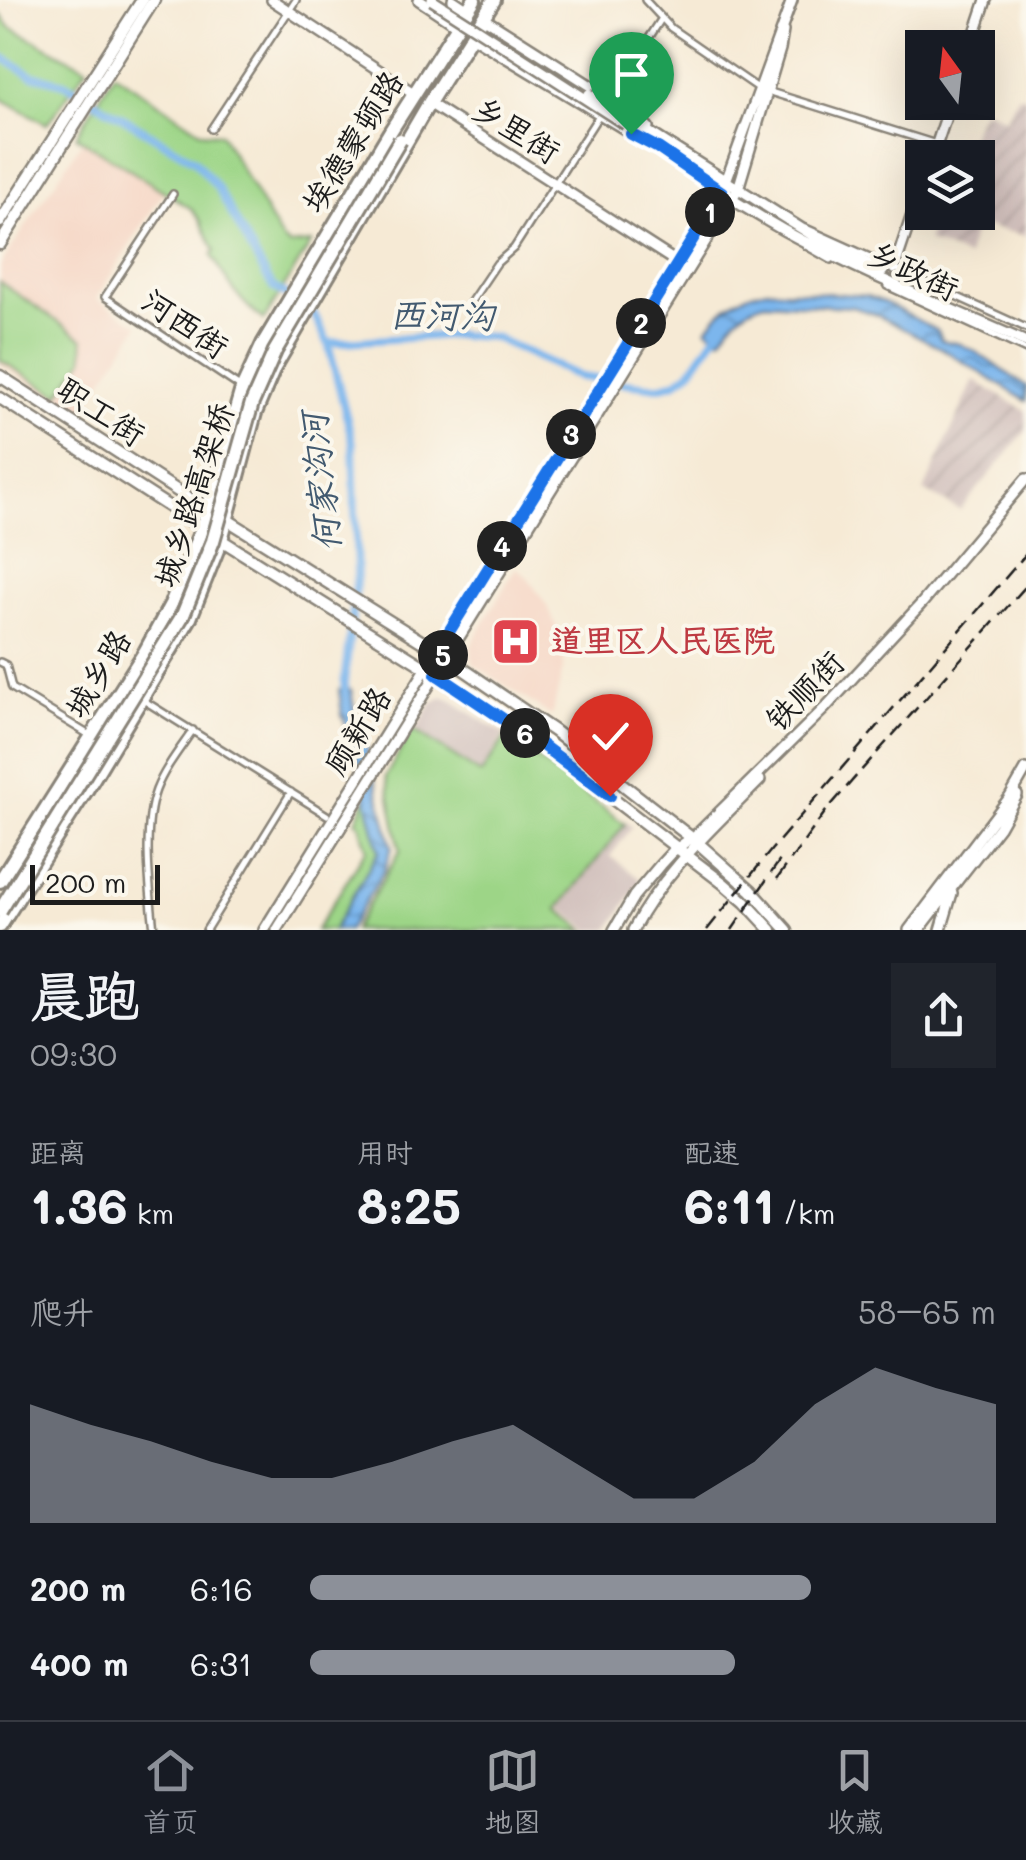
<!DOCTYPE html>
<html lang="zh">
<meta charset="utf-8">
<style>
body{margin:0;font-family:Mali,"LXGW WenKai TC",sans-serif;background:#20242c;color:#f1f3f6;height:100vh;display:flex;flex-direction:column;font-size:38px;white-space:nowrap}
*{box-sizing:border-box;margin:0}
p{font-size:32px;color:#9ea1a6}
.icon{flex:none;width:55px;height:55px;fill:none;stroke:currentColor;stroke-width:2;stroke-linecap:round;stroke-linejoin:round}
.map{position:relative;height:930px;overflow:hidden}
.drawer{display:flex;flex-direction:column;background:#171b24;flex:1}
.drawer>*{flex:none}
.needle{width:65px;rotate:345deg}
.tools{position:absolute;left:905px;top:30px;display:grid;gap:20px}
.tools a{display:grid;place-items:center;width:90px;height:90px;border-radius:0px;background:#171b24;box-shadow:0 10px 40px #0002;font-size:50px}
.scale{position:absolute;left:30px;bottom:25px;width:130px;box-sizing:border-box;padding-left:10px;border:5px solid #1c1c1c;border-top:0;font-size:28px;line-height:35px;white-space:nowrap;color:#1c1c1c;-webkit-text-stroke:8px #fbf7ec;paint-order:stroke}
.pin{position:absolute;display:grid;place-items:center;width:85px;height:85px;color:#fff;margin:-102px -42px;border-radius:50% 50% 50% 0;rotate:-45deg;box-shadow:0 0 10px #0007}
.pin .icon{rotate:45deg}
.km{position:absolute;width:50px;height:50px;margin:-25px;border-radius:50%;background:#222;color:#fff;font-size:28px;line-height:50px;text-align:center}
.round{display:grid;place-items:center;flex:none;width:105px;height:105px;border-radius:0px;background:#20242c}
.head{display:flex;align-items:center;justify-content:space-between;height:170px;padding:0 30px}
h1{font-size:55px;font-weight:700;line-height:75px}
.figures{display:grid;grid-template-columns:repeat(3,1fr);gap:15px;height:170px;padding:10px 30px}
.figures div{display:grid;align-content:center}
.figures b{font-size:50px;font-weight:700}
.figures small{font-size:28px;font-weight:400}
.figures p{font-size:28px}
.chart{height:280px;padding:20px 30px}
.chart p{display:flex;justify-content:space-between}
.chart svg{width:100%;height:180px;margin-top:10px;fill:#8c9099;opacity:.7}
ul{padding:0 30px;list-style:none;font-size:32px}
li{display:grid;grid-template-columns:160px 120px 1fr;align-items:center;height:75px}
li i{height:25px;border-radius:12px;background:#8c9099}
.dock{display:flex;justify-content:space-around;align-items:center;height:140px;border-top:2px solid #363941;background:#171b24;font-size:28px;color:#9ea1a6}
.dock a{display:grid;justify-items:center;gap:5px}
.dock .active{color:#8c9099}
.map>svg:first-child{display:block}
</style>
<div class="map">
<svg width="1026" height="930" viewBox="0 0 1026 930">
<defs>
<pattern id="industrial-furrows" width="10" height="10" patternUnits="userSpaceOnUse" patternTransform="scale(2.5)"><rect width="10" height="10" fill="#d1c0bc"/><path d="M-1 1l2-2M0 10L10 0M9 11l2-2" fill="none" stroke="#b3a4a1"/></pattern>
<pattern id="water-waves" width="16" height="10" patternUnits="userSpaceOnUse" patternTransform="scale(2.5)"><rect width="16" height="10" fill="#7cb6ed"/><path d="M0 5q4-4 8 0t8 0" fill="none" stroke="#6593bf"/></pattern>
</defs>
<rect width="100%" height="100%" fill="#fbf7ec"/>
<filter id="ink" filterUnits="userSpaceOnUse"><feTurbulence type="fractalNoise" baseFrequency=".01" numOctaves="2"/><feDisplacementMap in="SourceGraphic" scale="20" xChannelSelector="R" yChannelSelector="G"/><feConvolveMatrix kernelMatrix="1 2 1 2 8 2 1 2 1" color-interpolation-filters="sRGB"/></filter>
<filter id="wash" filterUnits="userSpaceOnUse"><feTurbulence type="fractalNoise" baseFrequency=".0048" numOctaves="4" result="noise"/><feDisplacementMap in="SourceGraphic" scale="40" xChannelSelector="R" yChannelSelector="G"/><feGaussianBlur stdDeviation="2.25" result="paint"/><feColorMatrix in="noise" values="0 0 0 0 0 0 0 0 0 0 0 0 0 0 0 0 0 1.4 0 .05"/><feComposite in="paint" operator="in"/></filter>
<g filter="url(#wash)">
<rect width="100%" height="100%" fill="#f6ead5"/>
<!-- built -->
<path fill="#f5d3c1" d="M83 140 164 191 96 299 139 325 80 415 0 364V265Z
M516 567 527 577 548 607 560 637 564 664 552 716 473 664 471 645Z"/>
<!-- industrial -->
<path fill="url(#industrial-furrows)" d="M1018 95 1026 97V236L975 224 967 257 927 241 937 213 978 212V158L960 157 983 109 1005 119Z
M974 380 1026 411V431L960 510 924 491Z"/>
<!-- railway -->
<path fill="#d1c0bc" d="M442 697 447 698 504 734 481 772 416 730 431 704Z
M626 822 632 827 610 856 641 880 609 930H590L561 908Z"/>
<!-- green -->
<path fill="#9dd587" stroke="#5c7852" stroke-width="2.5" d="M0 14 10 27 87 68 47 124 0 98Z
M114 73 202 132 221 134 282 240 289 245 311 243 264 320C240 303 226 281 212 255L215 251 200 220 190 208 76 136Z
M0 282 83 339 84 359 59 395 0 360Z
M412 729 481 774 506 736 625 824 558 909 585 930H353L400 851 386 776Z
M367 795 379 851 333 930H316L367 849 360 824 356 821Z"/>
<!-- water -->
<path fill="url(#water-waves)" stroke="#4c6984" stroke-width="2.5" d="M768 289 867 296 886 303 938 331 941 340 960 344 974 351 1026 386V401L941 348 872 313 852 307 765 302C743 308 732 321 721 339L707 329C722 306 741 293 768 289Z
M339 690H351L354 710 363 733 392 847 384 871 348 930H333L379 851 353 743 342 715Z"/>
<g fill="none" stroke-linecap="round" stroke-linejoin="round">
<!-- river -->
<path stroke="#7cb6ed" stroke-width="8" d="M0 56 32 75 64 83 194 160 217 187 266 276 273 287 291 298
M307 309 314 314 328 343 353 443 357 574 344 683 346 699
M328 343 453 335 493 337 580 377 657 387 674 383 690 372 719 330"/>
</g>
</g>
<g filter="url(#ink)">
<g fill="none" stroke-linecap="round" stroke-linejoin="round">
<defs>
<path id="street" d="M645 0 671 28 758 88
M767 91 936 144
M610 98 662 18
M211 129 296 0
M173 194 105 297 240 387
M806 228 1026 328
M806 246 831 260
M887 286 1026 350
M468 306 497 263 514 248 599 115
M0 662 6 665 12 688 91 736
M143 700 327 815
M154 930C150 890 142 828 156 790 164 769 180 749 193 730
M206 930 291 792"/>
<path id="secondary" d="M272 0 415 94
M419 0 458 26
M453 0 468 10
M489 21 610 98 648 127
M477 40 641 139
M970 48 986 0
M429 103 678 263
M641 127 818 239 883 271
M637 132C683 168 732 201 783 230 861 273 945 306 1026 342
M932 158 951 102
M894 269 922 185
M264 930 722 192 792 0
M277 930 738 189 780 49 783 31
M614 930 634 896 660 865 672 852 698 833 825 708 922 603 1026 479
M633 930C663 872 714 827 760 780
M909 930 1010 797 1026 769
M919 930 999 827 1017 795
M941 930 952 893"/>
<path id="primary" d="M0 222 142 0
M0 244 154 0
M0 376 207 510 226 519 437 651 554 731 698 843 751 890 787 930
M0 398 202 528 426 668 542 745 723 883 745 902 771 930"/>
<path id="highway" d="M0 881 145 652 171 604 202 528 242 389 263 344 390 132 474 0
M0 926 85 792 190 618 221 540 255 413 274 368 429 103 494 0"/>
</defs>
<!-- street casing -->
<use href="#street" stroke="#898378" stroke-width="10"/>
<!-- secondary casing -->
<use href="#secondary" stroke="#898378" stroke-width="14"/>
<!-- primary casing -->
<use href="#primary" stroke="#898378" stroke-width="15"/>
<!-- highway casing -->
<use href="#highway" stroke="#898378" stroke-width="18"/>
<!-- street -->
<use href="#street" stroke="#fff" stroke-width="5"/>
<!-- secondary -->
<use href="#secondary" stroke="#fff" stroke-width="9"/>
<!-- primary -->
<use href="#primary" stroke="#fff" stroke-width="10"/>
<!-- highway -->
<use href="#highway" stroke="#fff" stroke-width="12"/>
<!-- rail -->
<path stroke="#1c1c1c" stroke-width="2.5" stroke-dasharray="15 8" stroke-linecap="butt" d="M777 879 826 811 858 774 1026 586
M707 930 772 849 1026 554
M732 930 780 860"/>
<defs>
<path id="secondary-bridge" d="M432 0 637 132
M589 94 641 127"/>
<path id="highway-bridge" d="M0 911 183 615 213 541 252 403 275 351 400 140"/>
</defs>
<!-- secondary-bridge casing -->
<use href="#secondary-bridge" stroke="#898378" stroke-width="14" stroke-linecap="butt"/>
<!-- highway-bridge casing -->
<use href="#highway-bridge" stroke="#898378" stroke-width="18" stroke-linecap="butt"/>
<!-- secondary-bridge -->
<use href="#secondary-bridge" stroke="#fff" stroke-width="9"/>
<!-- highway-bridge -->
<use href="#highway-bridge" stroke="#fff" stroke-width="12"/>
</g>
</g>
<g fill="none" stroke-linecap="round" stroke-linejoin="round" filter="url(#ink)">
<defs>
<path id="route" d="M610 796 542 745 436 674 447 658 437 651 722 192 658 148 631 134"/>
</defs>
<!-- route casing -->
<use href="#route" stroke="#fff" stroke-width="20"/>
<!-- route -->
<use href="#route" stroke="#1a73e8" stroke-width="12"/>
</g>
<!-- icons -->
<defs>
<symbol id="hospital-square" viewBox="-11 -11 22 22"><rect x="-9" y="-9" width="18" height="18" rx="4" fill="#e0444e" stroke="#fbf7ec"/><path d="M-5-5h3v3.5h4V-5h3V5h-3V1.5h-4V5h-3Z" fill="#fff"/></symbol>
</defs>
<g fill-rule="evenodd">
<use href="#hospital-square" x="488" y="614" width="55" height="55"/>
</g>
<g text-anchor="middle" stroke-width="8" stroke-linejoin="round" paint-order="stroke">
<!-- street labels -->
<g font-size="32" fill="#1c1c1c" stroke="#fbf7ec">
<text transform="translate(516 130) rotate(32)" y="11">乡里街</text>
<text transform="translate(353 142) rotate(-58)" y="11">埃德蒙顿路</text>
<text transform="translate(913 271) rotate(25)" y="11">乡政街</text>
<text transform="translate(185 324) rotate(34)" y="11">河西街</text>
<text transform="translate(101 412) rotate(33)" y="11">职工街</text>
<text transform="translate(194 495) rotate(-72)" y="11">城乡路高架桥</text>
<text transform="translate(98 674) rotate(-59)" y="11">城乡路</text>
<text transform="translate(805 691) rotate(-46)" y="11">铁顺街</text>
<text transform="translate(358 731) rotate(-59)" y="11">顾新路</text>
</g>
<!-- health labels -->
<g font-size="32" font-weight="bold" fill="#be3a42" stroke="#fbf7ec" text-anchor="start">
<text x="551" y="652">道里区人民医院</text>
</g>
<!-- water labels -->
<g font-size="35" font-style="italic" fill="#425a70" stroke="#fbf7ec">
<text transform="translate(442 316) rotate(1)" y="12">西河沟</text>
<text transform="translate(321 482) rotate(-96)" y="12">何家沟河</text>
</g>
</g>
</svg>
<div class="tools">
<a><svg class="needle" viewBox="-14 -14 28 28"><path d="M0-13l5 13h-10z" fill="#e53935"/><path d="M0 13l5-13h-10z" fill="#9ea1a6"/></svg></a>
<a><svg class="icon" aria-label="layers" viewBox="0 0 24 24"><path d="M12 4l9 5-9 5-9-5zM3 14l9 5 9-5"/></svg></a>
</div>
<div class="scale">200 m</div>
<div class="pin" style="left:631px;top:134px;background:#1e9e55"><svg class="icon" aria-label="arrive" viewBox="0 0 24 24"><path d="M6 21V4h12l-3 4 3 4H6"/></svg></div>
<div class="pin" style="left:610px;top:796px;background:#d93025"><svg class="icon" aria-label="check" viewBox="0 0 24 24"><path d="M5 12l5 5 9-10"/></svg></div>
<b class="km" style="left:710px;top:212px">1</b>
<b class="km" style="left:641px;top:323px">2</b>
<b class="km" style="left:571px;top:434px">3</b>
<b class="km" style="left:502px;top:546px">4</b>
<b class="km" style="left:443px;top:655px">5</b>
<b class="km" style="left:525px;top:733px">6</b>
</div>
<section class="drawer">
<div class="head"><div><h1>晨跑</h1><p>09:30</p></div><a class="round"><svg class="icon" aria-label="share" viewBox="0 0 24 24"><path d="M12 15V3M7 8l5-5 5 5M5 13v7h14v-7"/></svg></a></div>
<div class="figures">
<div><p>距离</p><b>1.36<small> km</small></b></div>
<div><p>用时</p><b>8:25</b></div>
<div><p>配速</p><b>6:11<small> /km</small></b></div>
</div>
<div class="chart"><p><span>爬升</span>58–65 m</p>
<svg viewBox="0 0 160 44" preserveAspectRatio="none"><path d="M0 44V15L10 20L20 24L30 29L40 33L50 33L60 29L70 24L80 20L90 29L100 38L110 38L120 29L130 15L140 6L150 11L160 15V44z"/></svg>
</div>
<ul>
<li><b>200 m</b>6:16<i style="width:73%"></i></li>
<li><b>400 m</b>6:31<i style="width:62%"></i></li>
</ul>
</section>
<nav class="dock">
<a class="active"><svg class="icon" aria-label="home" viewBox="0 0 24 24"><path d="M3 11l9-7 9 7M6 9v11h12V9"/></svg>首页</a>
<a><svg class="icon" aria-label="map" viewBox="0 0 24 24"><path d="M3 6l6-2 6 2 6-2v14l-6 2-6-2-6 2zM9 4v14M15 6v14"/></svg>地图</a>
<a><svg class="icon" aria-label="saved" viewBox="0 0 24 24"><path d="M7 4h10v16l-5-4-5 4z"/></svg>收藏</a>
</nav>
